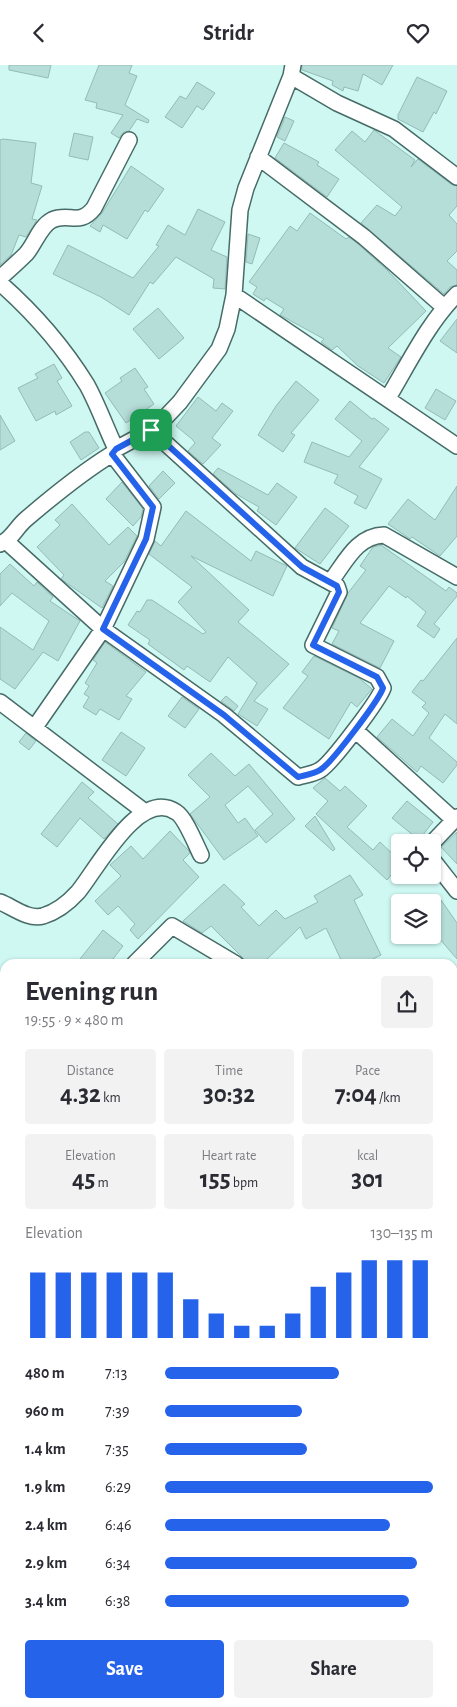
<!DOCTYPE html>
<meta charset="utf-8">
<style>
body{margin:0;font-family:"Alegreya Sans",sans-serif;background:#f2f2f3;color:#2b2b33;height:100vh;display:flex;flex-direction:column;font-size:19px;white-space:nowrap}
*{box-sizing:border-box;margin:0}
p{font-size:16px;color:#7c7c81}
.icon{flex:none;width:28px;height:28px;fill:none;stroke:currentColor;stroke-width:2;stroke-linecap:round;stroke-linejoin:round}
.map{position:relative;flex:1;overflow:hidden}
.panel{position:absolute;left:0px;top:894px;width:458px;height:749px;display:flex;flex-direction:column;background:#fff;border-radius:15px 15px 0 0;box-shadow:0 1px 4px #0004}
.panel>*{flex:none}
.tools{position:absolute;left:391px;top:769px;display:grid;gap:10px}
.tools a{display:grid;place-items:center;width:50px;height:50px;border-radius:5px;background:#fff;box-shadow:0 1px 4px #0004;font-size:25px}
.pin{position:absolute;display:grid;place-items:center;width:42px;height:42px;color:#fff;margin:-21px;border-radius:10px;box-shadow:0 2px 8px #0006}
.round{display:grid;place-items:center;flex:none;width:52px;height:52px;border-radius:5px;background:#f2f2f3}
.overview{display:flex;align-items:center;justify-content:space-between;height:85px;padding:0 25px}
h1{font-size:28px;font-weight:600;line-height:38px}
.stats{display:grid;grid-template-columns:repeat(3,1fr);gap:8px;height:85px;padding:5px 25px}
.stats div{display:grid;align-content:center;border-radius:5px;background:#f2f2f3;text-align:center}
.stats b{font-size:25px;font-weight:600}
.stats small{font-size:14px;font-weight:400}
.stats p{font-size:14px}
.chart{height:140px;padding:10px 25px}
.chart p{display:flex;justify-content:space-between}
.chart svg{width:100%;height:90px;margin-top:5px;stroke:#2563eb;stroke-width:6}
.primary-button{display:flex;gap:10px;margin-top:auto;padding:10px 25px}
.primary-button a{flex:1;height:58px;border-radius:5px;background:#2563eb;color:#fff;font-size:20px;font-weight:600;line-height:58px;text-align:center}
.primary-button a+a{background:#f2f2f3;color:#2b2b33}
ul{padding:0 25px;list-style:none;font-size:16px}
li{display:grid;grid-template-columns:80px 60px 1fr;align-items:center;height:38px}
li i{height:12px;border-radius:6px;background:#2563eb}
header{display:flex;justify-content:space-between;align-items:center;height:65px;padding:0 25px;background:#fff;font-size:22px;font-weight:600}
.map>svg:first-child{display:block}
</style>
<header><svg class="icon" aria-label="back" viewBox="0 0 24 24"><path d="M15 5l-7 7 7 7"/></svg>Stridr<svg class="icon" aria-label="heart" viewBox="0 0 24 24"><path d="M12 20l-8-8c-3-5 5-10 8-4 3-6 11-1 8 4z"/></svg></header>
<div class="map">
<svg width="457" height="1642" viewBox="0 0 457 1642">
<rect width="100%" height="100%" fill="#cff8f3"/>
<!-- building -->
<path fill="#b6ded9" stroke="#94bbb6" d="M9 0H51L48 13 9 5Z
M99 0H132L129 8 137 11 125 40 149 55 148 58 137 54 129 66 124 67 119 73 111 68 123 50 96 43 97 38 85 35Z
M302 0H393L382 20 363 9 358 26 344 22 343 26 332 20 333 16 302 5Z
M417 12 447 26 436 49 434 47 423 67 398 54V50Z
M197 17 215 28 203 45 197 41 182 63 165 52 180 31 186 34Z
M285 52 294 56 285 76 277 72Z
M374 65 415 95 411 102 418 94 451 119 457 121V141L449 150 457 159V186L447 196 457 205V220L450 222 444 229 361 158 377 140 395 151 402 142 335 85 352 66 365 77Z
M74 68 93 72 88 95 69 91Z
M3 74 36 78 31 118 42 121 32 154 37 155 26 172 19 170 11 190 0 200V75Z
M284 78 319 97 317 100 339 114 327 132 275 93Z
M131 101 164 124 148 147 145 145 127 174 103 160 100 167 90 161 102 148Z
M198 144 225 157 211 185 227 192 225 224 213 223 214 214 176 192 153 219 150 217 129 250 101 232 53 209 68 180 133 213 159 181 156 180 168 160 185 170Z
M310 148 346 174 349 172 358 179 387 205 426 246 388 283 401 292 384 318 358 301 337 281 332 285 321 277 324 274 280 250 284 244 266 233 264 236 253 229 257 222 249 217 290 161 297 166Z
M248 169 260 173 252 199 246 197Z
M158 243 184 273 159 294 133 264Z
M457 254V288L440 276Z
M54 299 62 313 57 316 72 341 56 350 55 346 36 356 18 323 38 313 35 309Z
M135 303 148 322 144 324 154 339 126 358 105 328 122 316 120 313Z
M296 316 319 335 291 368 295 370 283 387 258 370 276 341Z
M436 324 456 336 445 355 425 343Z
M198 332 216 346 222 338 233 346 212 373 221 380 203 399 188 386 195 378 192 374 176 361Z
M350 336 372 354 374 353 389 364 359 402 382 414 366 444 354 438 358 431 334 418 338 410 304 397 312 377 349 392 362 376 335 354Z
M0 350 15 376 0 385Z
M85 367H89L99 383 81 395 70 377Z
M218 403 268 430 277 418 297 432 276 460 257 446 259 442 236 429 213 409Z
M163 406 175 418 159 434 149 421Z
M122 417 143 444 141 452 133 461 106 434Z
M457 421V471L440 491 412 472 410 474 388 459 408 434 435 455Z
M72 439 109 480 128 462 137 471 124 497 105 516 113 521 102 543 61 514 64 510 37 482 60 460 55 455Z
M325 443 349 461 320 499 295 483Z
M186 446 251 496 256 486 287 501 273 531 191 491 249 545 238 557 289 599 254 636 268 644 257 661 238 649 257 618 228 592 210 617 187 601 184 605 148 579 150 575 128 560 137 546 140 547 147 535H152L203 569 206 567 178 537 192 522 149 489 155 476 161 481Z
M381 480 446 526 449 522 457 528V531L434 559 440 564 434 573 417 561 426 547 407 531 406 533 389 521 360 558 394 576 380 603 332 579 339 566 332 563 348 528 366 505 360 501 373 482Z
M10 499 34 521 37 517 53 532 50 536 80 556 58 596 43 587 15 624 0 614V562L33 585 49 556 12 528 0 541V509Z
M457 573V659L445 649 429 673 457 697V700L443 718 421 701 417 707 377 672 392 654 413 671 429 648 422 642 426 638 412 627 421 615 423 616Z
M105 577 146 607 126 631 132 634 119 655 100 644 96 650 83 642 89 632 84 629 89 621 85 618 97 598 93 595Z
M314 591 359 613 372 624 357 642 351 637 329 674 283 643 308 611 302 607Z
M226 631 238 641 234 646 221 636Z
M182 632 199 644 185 663 168 651Z
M121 667 145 683 126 711 102 695Z
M26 668 36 676 29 685 19 677Z
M211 688 235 711 249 699 295 754 266 778 255 765 273 749 248 721 225 740 238 758 245 753 258 771 224 795 190 749 210 732 188 710Z
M325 713 340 726 345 721 367 741 347 762 373 785 380 777 400 796V799L387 815 316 749 328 736 313 723Z
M82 717 94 727 88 733 118 759 104 774 80 753 57 782 41 769Z
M407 736 433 757 419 775 392 753Z
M315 751 335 784 333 786 305 761Z
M170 766 189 786 190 788 183 795 199 812 138 874 130 865 135 859 118 841 108 850 95 836 121 811 110 800 131 781 143 794Z
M457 767V799L441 782Z
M350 810 363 830 354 835 381 890 363 899H343L326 863 306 874 300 862 262 899H246L244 894 211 861 202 868 183 856 224 819 245 839 241 842 259 861 276 845 285 854 318 837 314 831Z
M441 835 457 858V894L432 865V841Z
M103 865 123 881 109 899H76Z"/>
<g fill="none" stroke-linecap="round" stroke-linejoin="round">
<defs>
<path id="street" d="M291 11 337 38 394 64 457 112
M258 92 364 172 444 242
M0 213C9 205 18 197 26 189 35 179 40 161 52 155 69 147 79 162 94 143L129 75
M0 218C34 248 63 281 87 320 98 340 106 363 116 384
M234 230 457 381
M388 333C409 298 428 258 457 229
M7 477 103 564 224 650 298 712C305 710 314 709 320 705 331 699 379 635 383 623L377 612 313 580 339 527 337 521 302 502 151 365
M0 479C11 475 16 463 25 455 53 431 81 408 112 389L116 384 151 365 162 356 180 337 219 284 227 264 234 230 240 145 246 123 291 11 293 0
M331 516C346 496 357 471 384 470L457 512
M0 637 145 747
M35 662 103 564 146 474 153 442 112 389
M355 665 454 755
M432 778 457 752
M432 794 457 826
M0 837C13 842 28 855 43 851 56 847 69 837 78 827 96 806 139 722 176 747 185 752 196 780 201 790
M134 899 172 861 236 899
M452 1020 457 1016
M0 1039 5 1033
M452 1136 457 1130
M452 1261 457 1268
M452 1372 457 1369
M0 1428 5 1442
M0 1493 5 1491
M452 1526 457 1531
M78 1638 79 1642
M136 1642 140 1638
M345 1642 351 1638"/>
</defs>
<!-- street casing -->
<use href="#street" stroke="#476c68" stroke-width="18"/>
<!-- street -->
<use href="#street" stroke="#fff" stroke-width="15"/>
</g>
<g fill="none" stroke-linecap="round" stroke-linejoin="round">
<defs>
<path id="route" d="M151 365 302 502 337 521 339 527 313 580 377 612 383 623C379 635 331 699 320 705 314 709 305 710 298 712L224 650 103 564 146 474 153 442 112 389 116 384Z"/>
</defs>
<!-- route casing -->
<use href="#route" stroke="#fff" stroke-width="10"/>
<!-- route -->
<use href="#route" stroke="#2563eb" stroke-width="6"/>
</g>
</svg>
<div class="tools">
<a><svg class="icon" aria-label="locate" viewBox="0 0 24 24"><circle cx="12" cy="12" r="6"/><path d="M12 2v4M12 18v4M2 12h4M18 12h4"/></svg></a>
<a><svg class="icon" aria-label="layers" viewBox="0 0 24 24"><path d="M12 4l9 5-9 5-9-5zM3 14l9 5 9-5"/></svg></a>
</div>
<div class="pin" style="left:151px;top:365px;background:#1e9e55"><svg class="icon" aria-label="arrive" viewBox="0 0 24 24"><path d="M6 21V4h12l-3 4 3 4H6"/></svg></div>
<section class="panel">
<div class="overview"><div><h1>Evening run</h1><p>19:55 · 9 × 480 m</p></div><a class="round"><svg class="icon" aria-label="share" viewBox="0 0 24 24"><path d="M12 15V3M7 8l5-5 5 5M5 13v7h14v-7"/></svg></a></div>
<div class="stats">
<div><p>Distance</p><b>4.32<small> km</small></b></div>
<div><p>Time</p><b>30:32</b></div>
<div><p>Pace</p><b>7:04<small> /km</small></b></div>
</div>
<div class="stats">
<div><p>Elevation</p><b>45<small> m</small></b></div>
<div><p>Heart rate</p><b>155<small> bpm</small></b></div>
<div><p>kcal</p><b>301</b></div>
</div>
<div class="chart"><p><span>Elevation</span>130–135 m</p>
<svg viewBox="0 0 160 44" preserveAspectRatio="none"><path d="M5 44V12M15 44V12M25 44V12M35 44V12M45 44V12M55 44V12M65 44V25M75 44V32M85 44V38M95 44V38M105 44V32M115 44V19M125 44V12M135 44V6M145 44V6M155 44V6"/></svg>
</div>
<ul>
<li><b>480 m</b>7:13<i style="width:65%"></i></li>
<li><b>960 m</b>7:39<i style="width:51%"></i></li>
<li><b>1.4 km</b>7:35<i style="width:53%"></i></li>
<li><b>1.9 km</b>6:29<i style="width:100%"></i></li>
<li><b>2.4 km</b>6:46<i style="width:84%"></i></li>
<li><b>2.9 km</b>6:34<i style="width:94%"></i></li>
<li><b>3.4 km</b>6:38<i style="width:91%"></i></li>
</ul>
<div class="primary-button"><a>Save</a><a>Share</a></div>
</section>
</div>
